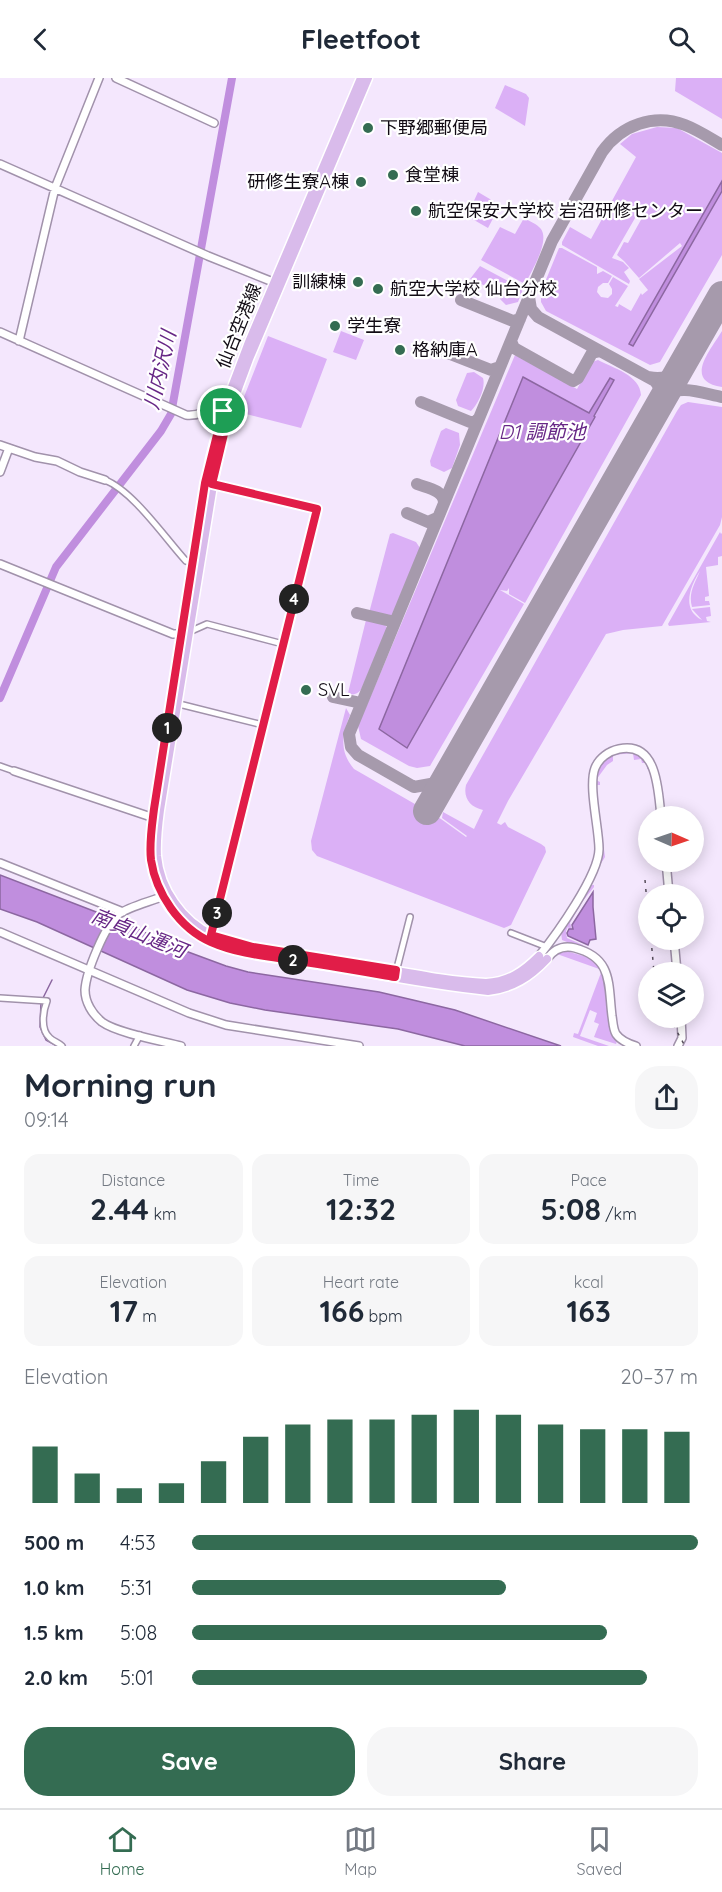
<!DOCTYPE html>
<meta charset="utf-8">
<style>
body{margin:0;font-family:Quicksand,"Noto Sans JP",sans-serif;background:#f6f6f7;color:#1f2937;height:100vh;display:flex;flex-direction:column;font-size:22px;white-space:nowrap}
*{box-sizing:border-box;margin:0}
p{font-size:20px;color:#747a83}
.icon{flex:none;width:33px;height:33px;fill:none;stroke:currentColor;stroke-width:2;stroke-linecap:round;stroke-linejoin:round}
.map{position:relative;height:968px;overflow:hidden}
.side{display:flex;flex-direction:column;background:#fff;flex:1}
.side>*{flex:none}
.needle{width:39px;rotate:92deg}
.fabs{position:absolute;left:638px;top:728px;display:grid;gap:12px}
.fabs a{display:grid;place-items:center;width:66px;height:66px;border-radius:50%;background:#fff;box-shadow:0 3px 15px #0003;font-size:30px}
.pin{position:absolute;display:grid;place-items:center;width:51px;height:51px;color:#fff;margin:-26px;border:3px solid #fff;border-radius:50%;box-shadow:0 2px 6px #0007}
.km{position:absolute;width:30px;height:30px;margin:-15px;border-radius:50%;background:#222;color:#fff;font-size:16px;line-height:30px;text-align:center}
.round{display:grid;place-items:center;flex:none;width:63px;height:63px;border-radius:24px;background:#f6f6f7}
.summary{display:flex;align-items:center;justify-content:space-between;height:102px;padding:0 24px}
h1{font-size:33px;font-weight:700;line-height:45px}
.figures{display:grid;grid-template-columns:repeat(3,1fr);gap:9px;height:102px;padding:6px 24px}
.figures div{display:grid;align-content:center;border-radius:15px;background:#f6f6f7;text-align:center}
.figures b{font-size:30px;font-weight:700}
.figures small{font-size:16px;font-weight:400}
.figures p{font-size:16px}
.chart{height:168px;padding:12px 24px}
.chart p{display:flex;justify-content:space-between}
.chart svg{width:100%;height:108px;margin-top:6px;stroke:#346c52;stroke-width:6}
.button{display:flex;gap:12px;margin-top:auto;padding:12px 24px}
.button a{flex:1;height:69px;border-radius:24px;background:#346c52;color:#fff;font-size:24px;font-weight:700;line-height:69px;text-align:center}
.button a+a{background:#f6f6f7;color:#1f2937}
ul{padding:0 24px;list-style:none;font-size:20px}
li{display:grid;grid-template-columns:96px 72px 1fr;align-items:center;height:45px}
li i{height:15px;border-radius:8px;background:#346c52}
header{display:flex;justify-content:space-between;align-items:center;height:78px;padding:0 24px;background:#fff;font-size:27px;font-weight:700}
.tabs{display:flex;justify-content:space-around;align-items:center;height:84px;border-top:2px solid #e0e1e3;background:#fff;font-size:16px;color:#747a83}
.tabs a{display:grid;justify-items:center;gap:3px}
.tabs .selected{color:#346c52}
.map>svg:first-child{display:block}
</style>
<header><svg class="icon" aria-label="back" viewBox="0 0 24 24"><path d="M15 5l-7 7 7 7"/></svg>Fleetfoot<svg class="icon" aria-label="search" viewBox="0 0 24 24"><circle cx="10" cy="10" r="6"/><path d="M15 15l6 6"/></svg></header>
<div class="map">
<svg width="722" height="968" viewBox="0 0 722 968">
<rect width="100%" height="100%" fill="#f4e7fd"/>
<!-- green -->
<path fill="#dbb0f6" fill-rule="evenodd" d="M676 0H722V41L675 13Z
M505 7 526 16 529 20 525 48 495 30Z
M657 49 677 50 722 75V103L629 266 633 268 722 113V177L660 284 650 287 546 233 541 224V214L559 170H562L597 189V196L603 193 612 198 608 205H603L598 209 597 214 601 219 608 220 612 216V211L609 206 613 199 628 208 615 228 618 229 619 226 631 233 641 215 642 217 648 212 639 201 682 168 680 165 639 200 624 183 617 177 624 164 628 165 647 131 642 128 612 180 623 184 629 190 624 194 630 203 629 206 562 167V164L570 149 591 161 636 79 620 66 632 56Z
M478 114 500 127 488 150 467 138Z
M524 140C529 143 537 146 541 151 550 164 531 194 525 206L481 182 500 149 515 156Z
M480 188 523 211 518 224 506 227 500 221 499 214 470 201Z
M341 253 364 262 356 282 333 274Z
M722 253V309C683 303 710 273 722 253Z
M268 258 327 281 301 350 238 334Z
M515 277 577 311 592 284 598 282C613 290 640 297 641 317L525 525 509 516V510L507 513 500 512 524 526 430 688 417 690 409 688 361 661 358 648ZM523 299 589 336 614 302 593 338 595 339 406 669Z
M474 294 483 300C486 310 478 326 471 333L458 328 456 322 467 295Z
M688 324 722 329V439L720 447 662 548 623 552 606 556 508 723 497 745 501 747 505 744 508 749 541 766 545 769 546 774 511 847 504 850 317 778 312 772 311 763 346 630 350 637C342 657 339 673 354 691L441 741 466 759 467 758 442 740 443 734 474 751 483 732C470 729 463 720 466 707L677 333 681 327Z
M446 350 459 355 460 367 452 390 444 394 431 388 430 383 441 353Z
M720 454 721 456 722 455V478L718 479V487L706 489 709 518 705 519V523H709L710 527 692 529C688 515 695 505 700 493 690 508 681 532 702 542L692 531 710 529 711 538 706 539 707 543 711 544 669 548 668 546Z
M393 455 416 464 420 470 392 537 387 540 369 535 390 456Z
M366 542 384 545 387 550 361 612C357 616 353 618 348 615Z
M624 673C659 679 655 711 658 738L653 700H651V691H647V685H642L641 681 634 682 633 675 613 677V683L607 687 596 702 600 704V707H597V716L605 779 600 787C600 776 601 765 599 753 597 725 584 678 624 673Z
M592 807H594V809L582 824 570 845 572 851 570 852 568 849 566 853 567 860 583 867 582 870 562 862 561 854Z
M566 873 594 881 603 892 609 947 617 963 616 966 594 959 599 946 594 944 597 935 590 932 580 958 609 968H598L573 959 574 955 578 956 602 892 557 876Z"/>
<!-- water -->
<path fill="#c08ede" stroke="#8c67a1" stroke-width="1.5" d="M722 103V113L633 268 629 266Z
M523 299 589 335 610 300 614 302 594 338 595 339 407 670 379 651Z
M0 797 130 847 172 868 226 888 248 894 379 914 413 922 455 932 561 968H465L398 951 265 932 230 925 187 912 37 844 0 831Z
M593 814V829L596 861 590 862 588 867 568 858 567 855 569 851H573L572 847Z"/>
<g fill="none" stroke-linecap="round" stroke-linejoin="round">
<!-- stream -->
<path stroke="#8c67a1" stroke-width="1.5" d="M43 920 52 902
M41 924 40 949 46 962 57 968"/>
<!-- river -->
<path stroke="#c08ede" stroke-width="8" d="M0 620 56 489 161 353 171 336 232 0"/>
<!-- taxiway -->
<path stroke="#a69aac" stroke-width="12" d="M529 219 531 231 538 239 655 303 661 312 660 326
M461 222 513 243 520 241
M511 263 514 270 573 303 578 300 592 275 600 273
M440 272 491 292 500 289
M649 299C663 302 673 298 682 287
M664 319C677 305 705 316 722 319
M421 324 470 344H475L478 341
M417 406C427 410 443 412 444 424
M407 435 428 444 437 440
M357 535 395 544
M333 619 361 625
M448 697 436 705 414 709 358 677 351 669 349 656 552 163 602 74C621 47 654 35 685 47 698 52 710 60 722 67"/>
<!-- runway -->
<path stroke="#a69aac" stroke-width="28" d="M427 733 722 217"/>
<defs>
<path id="street" d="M105 402C133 413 165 460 186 483L195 485
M189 554 207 546 283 566
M175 625 263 647
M0 688 14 693
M511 855 547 869
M211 857 317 431 212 406
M396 894 410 839
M0 920 47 923C43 933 40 952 50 960 53 963 59 965 62 968
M134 968 140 957"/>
<path id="secondary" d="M116 0 214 45
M0 86 208 178 278 206
M0 254 186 337C203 339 206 328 227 335
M19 263 55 110 99 0
M0 367 35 379 57 383 80 394 105 402
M0 394 9 370
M0 486 173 556H185
M14 693 157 741
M666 783 669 816
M0 785 123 834
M166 817C153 823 130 828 119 836 105 847 86 894 85 912 85 924 92 936 102 944 117 955 162 963 181 968
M0 854 189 935 226 947 359 968
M674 861 677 894
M539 878C556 857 599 797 599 771 599 750 588 708 595 690 599 680 609 673 619 671 658 663 658 713 661 738
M547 881C554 871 563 867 575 870 613 880 608 906 612 938 613 944 613 951 616 956 621 963 629 966 636 968
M678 968 682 960 681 939"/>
<path id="primary" d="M361 0 249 264 223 333 210 381 154 731C152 747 149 765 151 781 163 876 262 877 335 889 385 898 437 908 488 913 513 910 530 899 547 881
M368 0 249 281 229 335 217 383 160 732C158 747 156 762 157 778 160 811 182 843 212 857 247 874 307 878 346 884 393 891 439 903 486 905 509 904 524 893 539 878"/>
</defs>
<!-- street casing -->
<use href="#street" stroke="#a192ab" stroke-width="8"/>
<!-- secondary casing -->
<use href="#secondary" stroke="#a192ab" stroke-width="10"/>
<!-- primary casing -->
<use href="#primary" stroke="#fff" stroke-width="11"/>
<!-- street -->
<use href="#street" stroke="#fff" stroke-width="5"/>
<!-- secondary -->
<use href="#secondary" stroke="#fff" stroke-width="7"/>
<!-- primary -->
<use href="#primary" stroke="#d9bbeb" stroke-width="8"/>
<!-- rail -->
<path stroke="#574e5b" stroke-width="1.5" stroke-dasharray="3 6" stroke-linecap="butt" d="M645 802 648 836
M651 861 654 894
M669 939 685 968"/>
</g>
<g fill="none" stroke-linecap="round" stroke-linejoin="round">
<defs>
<path id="route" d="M223 333 229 335 212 406 317 431 211 857 253 869 396 892 395 899C360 893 326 887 291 882 264 878 236 875 211 864 179 850 156 815 151 782 149 765 152 747 154 731L205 405Z"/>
</defs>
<!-- route casing -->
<use href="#route" stroke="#fff" stroke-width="12"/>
<!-- route -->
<use href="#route" stroke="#e11d48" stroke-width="8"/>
</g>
<!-- markers -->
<g fill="#346c52" stroke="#fff" stroke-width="2">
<circle cx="368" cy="50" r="6"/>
<circle cx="393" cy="97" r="6"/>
<circle cx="361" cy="104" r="6"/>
<circle cx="416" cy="133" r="6"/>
<circle cx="358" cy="204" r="6"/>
<circle cx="378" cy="211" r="6"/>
<circle cx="335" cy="248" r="6"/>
<circle cx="400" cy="272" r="6"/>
<circle cx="306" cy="612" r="6"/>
</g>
<g text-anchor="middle" stroke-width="4.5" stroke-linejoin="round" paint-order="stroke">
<!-- poi labels -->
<g font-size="18" fill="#110b14" stroke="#fff" text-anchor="start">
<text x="380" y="56">下野郷郵便局</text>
<text x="405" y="103">食堂棟</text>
<text x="349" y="110" text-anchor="end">研修生寮A棟</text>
<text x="428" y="139">航空保安大学校 岩沼研修センター</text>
<text x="346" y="210" text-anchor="end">訓練棟</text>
<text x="390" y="217">航空大学校 仙台分校</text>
<text x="347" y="254">学生寮</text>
<text x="412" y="278">格納庫A</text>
<text x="318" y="618">SVL</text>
</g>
<!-- street labels -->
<g font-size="18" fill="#110b14" stroke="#fff">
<text transform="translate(239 248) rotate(-68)" y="6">仙台空港線</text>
</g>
<!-- water labels -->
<g font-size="20" font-style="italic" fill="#672786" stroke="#fff">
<text transform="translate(160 292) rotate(-77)" y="7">川内沢川</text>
<text x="542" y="361">D1 調節池</text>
<text transform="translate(139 855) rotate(22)" y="7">南貞山運河</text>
</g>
</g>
</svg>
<div class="fabs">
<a><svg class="needle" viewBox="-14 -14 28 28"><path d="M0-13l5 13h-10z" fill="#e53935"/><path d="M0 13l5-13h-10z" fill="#747a83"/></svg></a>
<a><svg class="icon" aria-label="locate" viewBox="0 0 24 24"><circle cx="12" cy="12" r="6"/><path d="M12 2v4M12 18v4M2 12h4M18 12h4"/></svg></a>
<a><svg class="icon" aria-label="layers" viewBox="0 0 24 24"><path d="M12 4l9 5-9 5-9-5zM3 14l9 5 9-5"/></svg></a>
</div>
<div class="pin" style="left:223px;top:333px;background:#1e9e55"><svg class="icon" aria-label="arrive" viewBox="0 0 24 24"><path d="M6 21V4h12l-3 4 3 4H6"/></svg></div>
<b class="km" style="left:167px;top:650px">1</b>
<b class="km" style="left:293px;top:882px">2</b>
<b class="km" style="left:217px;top:835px">3</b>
<b class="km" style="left:294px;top:521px">4</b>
</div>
<section class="side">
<div class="summary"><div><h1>Morning run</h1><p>09:14</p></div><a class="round"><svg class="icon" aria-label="share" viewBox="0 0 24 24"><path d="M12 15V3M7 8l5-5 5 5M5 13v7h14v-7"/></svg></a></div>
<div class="figures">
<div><p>Distance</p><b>2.44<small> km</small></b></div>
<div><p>Time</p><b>12:32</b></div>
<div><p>Pace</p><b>5:08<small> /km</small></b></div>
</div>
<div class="figures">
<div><p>Elevation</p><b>17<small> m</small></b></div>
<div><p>Heart rate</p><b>166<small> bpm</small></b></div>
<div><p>kcal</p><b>163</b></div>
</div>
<div class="chart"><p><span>Elevation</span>20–37 m</p>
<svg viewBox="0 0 160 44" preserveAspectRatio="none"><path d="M5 44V21M15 44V32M25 44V38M35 44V36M45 44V27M55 44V17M65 44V12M75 44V10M85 44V10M95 44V8M105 44V6M115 44V8M125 44V12M135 44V14M145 44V14M155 44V15"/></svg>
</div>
<ul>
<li><b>500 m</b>4:53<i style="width:100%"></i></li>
<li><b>1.0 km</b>5:31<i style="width:62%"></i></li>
<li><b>1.5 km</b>5:08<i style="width:82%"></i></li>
<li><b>2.0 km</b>5:01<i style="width:90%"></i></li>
</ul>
<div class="button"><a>Save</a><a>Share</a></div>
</section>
<nav class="tabs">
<a class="selected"><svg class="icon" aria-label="home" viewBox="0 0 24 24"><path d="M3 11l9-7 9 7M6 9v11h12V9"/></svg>Home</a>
<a><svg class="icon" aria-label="map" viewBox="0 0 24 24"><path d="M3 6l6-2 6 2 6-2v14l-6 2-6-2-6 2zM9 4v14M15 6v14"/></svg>Map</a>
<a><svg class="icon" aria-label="saved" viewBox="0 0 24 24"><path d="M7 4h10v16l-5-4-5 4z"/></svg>Saved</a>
</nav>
